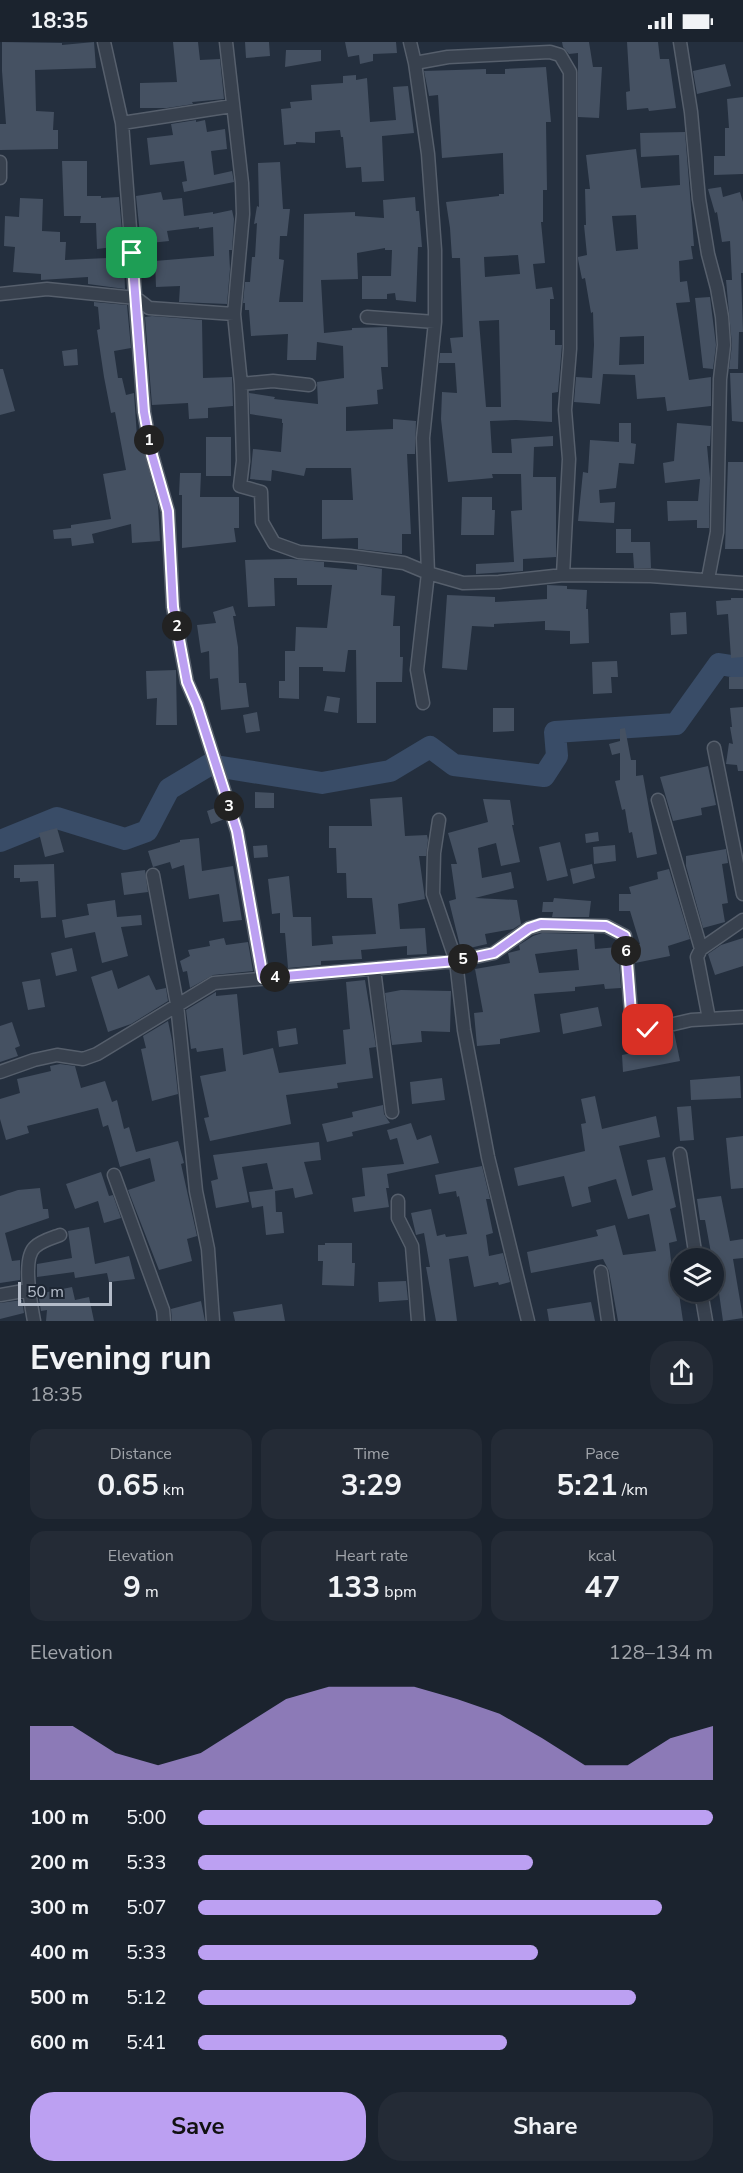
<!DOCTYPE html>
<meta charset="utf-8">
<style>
body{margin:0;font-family:"Nunito Sans",sans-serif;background:#242b36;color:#f1f3f6;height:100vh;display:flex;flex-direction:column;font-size:22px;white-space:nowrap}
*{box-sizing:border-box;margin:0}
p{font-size:20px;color:#a0a4aa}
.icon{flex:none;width:33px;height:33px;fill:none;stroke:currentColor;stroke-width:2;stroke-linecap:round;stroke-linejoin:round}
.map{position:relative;height:1279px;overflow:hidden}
.drawer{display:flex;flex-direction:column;background:#1b232e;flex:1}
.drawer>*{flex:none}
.fabs{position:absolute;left:670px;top:1206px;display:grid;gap:12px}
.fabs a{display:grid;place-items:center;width:54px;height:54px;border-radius:50%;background:#1b232e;box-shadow:0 3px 9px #0003,0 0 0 2px #39404a;font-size:30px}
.scale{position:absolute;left:18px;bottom:15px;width:94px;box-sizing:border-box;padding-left:6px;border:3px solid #b4bcc9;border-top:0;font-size:16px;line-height:21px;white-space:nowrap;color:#b4bcc9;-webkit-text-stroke:4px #1d2633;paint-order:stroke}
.pin{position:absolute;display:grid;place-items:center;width:51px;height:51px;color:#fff;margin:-26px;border-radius:12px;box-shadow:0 3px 9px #0006}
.km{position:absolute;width:30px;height:30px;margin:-15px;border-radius:50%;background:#222;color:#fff;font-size:16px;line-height:30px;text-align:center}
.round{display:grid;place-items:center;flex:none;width:63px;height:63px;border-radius:24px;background:#242b36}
.head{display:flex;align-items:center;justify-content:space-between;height:102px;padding:0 30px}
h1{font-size:33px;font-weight:700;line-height:45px}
.metrics{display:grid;grid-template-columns:repeat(3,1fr);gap:9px;height:102px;padding:6px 30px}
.metrics div{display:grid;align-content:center;border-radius:15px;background:#242b36;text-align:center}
.metrics b{font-size:30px;font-weight:700}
.metrics small{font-size:16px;font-weight:400}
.metrics p{font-size:16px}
.chart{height:168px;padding:12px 30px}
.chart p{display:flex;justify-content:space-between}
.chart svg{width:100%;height:108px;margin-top:6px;fill:#bca0f2;opacity:.7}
.primary-button{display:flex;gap:12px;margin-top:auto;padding:12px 30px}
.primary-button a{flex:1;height:69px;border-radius:24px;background:#bca0f2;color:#111;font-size:24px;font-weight:700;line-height:69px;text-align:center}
.primary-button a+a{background:#242b36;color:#f1f3f6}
ul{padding:0 30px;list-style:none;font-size:20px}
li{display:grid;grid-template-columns:96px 72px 1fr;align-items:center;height:45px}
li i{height:15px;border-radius:8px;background:#bca0f2}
.status{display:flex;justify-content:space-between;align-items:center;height:42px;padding:0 30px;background:#1b232e;direction:ltr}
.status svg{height:16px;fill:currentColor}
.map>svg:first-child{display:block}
</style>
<div class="status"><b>18:35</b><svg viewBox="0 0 49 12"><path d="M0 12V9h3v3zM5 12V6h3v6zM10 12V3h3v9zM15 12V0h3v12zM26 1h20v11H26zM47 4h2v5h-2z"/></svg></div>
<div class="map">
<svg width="743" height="1279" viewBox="0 0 743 1279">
<rect width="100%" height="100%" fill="#242f3e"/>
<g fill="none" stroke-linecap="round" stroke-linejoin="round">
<!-- river -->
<path stroke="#394c67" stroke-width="22" d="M0 799 57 776 125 797 147 789 169 747 209 723 322 741 390 729 430 705 454 723 544 734 557 714 555 690 676 682 719 622 743 626"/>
</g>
<!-- building -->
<path fill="#455162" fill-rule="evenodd" d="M2 0 62 1V3L94 0 96 26 35 28 36 69 54 70 53 88H58V107L0 108V82H6L2 29Z
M173 0H198L200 18 220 17 224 57 192 60 193 62 167 66H140V41L177 40Z
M245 0H269L270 14 246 16Z
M345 0H396L397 11 373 12V19L360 22 359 13 348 15Z
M562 0H589L593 25H602L599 76 578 75V11L569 12 563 5Z
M627 0H658L660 17H669L676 66 649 69 648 66 627 68 626 50 630 49Z
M286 8H321V19L285 25Z
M725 22 731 44 697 52 693 29Z
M546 25 551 80H546L547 148H543V180H541L545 221 533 222 536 247 552 245 554 257H550V288H555V303H562L558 350 552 351V380L516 378 490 379 492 411H512L511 397 553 394V404L534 405 533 435H556V515L523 517V529L476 532V522L514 520 511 469 522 468 521 432H492L493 436 448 440 441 377 442 350 457 351 455 321H439L440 311H452L450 296 463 295 460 216H452L450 186 446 160 499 154V152H504L503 115V111L442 116 438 53 429 54 424 29 486 27V32H505V27ZM518 213 520 232 485 235 484 215ZM499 278 501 365H486L479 279Z
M356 33V38L367 36 370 80 396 78 393 45 408 44 414 91 382 94 384 139 362 140 361 125 346 126 343 95H341L340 88 315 90V101L296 100V102L284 103 281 67 291 66 290 60 312 58 311 43 343 41V34Z
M743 55V132L714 133V114H725V86H729L727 57Z
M196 78V80L205 78 207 90 225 87 227 107 211 109 214 133 232 129 234 140 184 150 182 140 187 139 184 119 150 123 147 96 173 93 171 82Z
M685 90 691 165 694 204H691L693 217 679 219 680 240 687 239 690 260 676 261 689 338 711 335V364L667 369 665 355 637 357 635 333 603 332 600 362 574 360 576 335 592 336 594 303 593 270 591 271 585 236 582 237 578 217V215L587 213 584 183H586L585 147H590L586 113 636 107 641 146 680 143 679 113 641 115 640 91ZM636 173 638 207 616 209 612 174ZM644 294V322L619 323 620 295Z
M62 119H87V154H101V156L119 155 122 189H120L121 204 97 207 96 181H80L81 174H64Z
M280 120 283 167H290L287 194H280L279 217 284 218 279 260H303L304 172 355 170V174L384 176 383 158 415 155 416 169H419L422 205H418L416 260 396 258 395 251 387 252V257H362V234H391L392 208H385V206L357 211 358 237 321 238 324 291 352 288V286L387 285 388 325H381L383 347 377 348 378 362 346 365V389L393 387V377L416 379 415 412H407L411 492H402V512L358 507V496L322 497V458H353L351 426H306L304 434 272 428 271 439 250 437 253 407 281 410 283 381H282V377L250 372 249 351 275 355 274 357 318 362 317 340 344 336 343 304 317 300 316 318H287L288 292 251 294 249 268H245V261H243L245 240H250L252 215H255L257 181 254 182 257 164 259 165 258 121Z
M721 145 723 155 740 150 743 160V231H741L743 290H739L738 327H729L732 303 726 238H732L730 199 722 200 717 170 715 171 708 147Z
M161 150 163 158 182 156 184 174 213 170V172L232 168 234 177 232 208H229L230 227 227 262 179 260 180 244 156 245 155 219 214 214 213 185 199 187V185L167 189 169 199 141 202 136 154Z
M20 156 43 157 42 189 60 190V200H66L65 218 107 216V221L124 220 125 247 88 242V235L41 238V232L13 230 15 205 4 204 5 174 19 175Z
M710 255 716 303 713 327 703 326 695 256Z
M94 260 127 263 131 306 114 309 118 336H122L126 353 134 351 137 395H140L158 463 160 499 132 501 131 482 92 492 94 501 72 504 71 496 54 497 53 488 71 486V483L111 477 103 432 126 428 115 370 111 371 104 335 97 288 100 287 98 265 94 264Z
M152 274 202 278 203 336 232 335 233 364 208 366V376L189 377 188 361 152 363 145 275Z
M77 307 78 323 64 324 62 309Z
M0 327H3L15 369 0 373Z
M730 331H743V380L732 379Z
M619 381H631V401L636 402 634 422 619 421 616 446 599 448 600 461 615 460 614 481 578 479 583 430 588 431 590 398 619 400Z
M677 381 711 384 710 404H707L710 436 709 486H697V478L668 479 667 459H698L700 437 665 441 663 421 674 419Z
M206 395H231V434H206Z
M728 420H743V507H725Z
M180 431H201L200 455H239V486H234L236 500 182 506V453H179Z
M462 455H492V468H495L494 493H461Z
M616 487H631V500H650L651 526H634L633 511H616Z
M291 517 324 520V525L357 528V523L382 527 381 553 395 554 393 584H400V615H403L402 640H376V681H357L356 608H348L345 630 323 629V625H299V657L279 656V639H285V609H295L296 585 327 586 332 543H297V536H274L275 564 248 565 245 518Z
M547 543 567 544V547L587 548 586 567H588L589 601 570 602V589L545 588V579L494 582V585L472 584 467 628 442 626 447 553 495 555V560L547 557Z
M731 556H743V615L731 616 728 572 717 573 716 559 731 558Z
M233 564 236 574H233L238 605 239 641H246L249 665 221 668 218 636 210 637 209 609 201 611 197 583 216 581 213 570Z
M686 570 687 592 671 593 670 571Z
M617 619 618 635H611L612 651 593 652 592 620Z
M176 628 177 683H156L157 656 147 657 146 629Z
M729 635H743V647H729Z
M327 654 340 656 338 671 324 669Z
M743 665V729H738L737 723 726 722 729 701 733 702 730 685H732L730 666Z
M493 666H514V689L493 690Z
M257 670 260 689 246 691 243 673Z
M625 686 631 718H636V734L643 733 657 812 637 816 632 790 629 791 625 767 622 768 615 739 620 738V711L612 713 609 702 620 699V687Z
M708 724 716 763 701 766 702 773 673 779 660 735Z
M255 750 274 751V766H255Z
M402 755 405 794 427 793 428 798 426 814H419L425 857 398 862 400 887 425 886 427 912 407 913V904L361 908 362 917 321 919V923L288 926 285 891H280V871L272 872 268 837 289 834 293 875H311L312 904 333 902 332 894 376 892 372 856H347L346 831H337L336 806H329V784H372L370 757Z
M483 757 510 758 514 783H512L520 820 501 824 496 801 478 806 482 836 511 830 514 846 475 856 517 858 521 882 513 887 485 892 487 902 461 908 449 859 456 857 451 822H457L448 791 488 780Z
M221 764 225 777 211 782 207 769Z
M57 786 64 810 45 815 39 791Z
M598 790 599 799 586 801 585 792Z
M199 796 202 829 233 824 242 878 223 880 219 852 189 857 184 823 172 827 170 820 153 825 148 809 180 800V798Z
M560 800 568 834 547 839 539 805Z
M267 803 268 815 254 816 253 804Z
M615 803 616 819 594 822 593 805Z
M726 807 728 821 722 822 728 861 722 862 725 880 703 886 686 824V814Z
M54 822 56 875 41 876 38 839 20 840V836H14V823Z
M592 822 595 836 573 842 570 827Z
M669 827 690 897 668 904 670 914 635 921 634 904 640 902 630 869H619V852H631L629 845 658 837 657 830Z
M145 828 148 850 124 853 121 831Z
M554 856 591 859 589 875H552L553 870H542L543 860H553Z
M115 858 117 875 141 873 142 883 121 885 128 914 102 921 95 890 65 896 62 878 89 873 87 862Z
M542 891 594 892 595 907 618 905 621 946 605 947 604 942 575 945V949L534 952 540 990 500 997V1002L477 1004 474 971 483 970 475 927 510 921 508 911 520 908 519 903 533 894ZM577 907 579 928 539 931 535 912Z
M224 896 226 903 248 900 253 929 213 933 190 946 187 929 183 930 180 919 190 914 188 908 210 904 209 899Z
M743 896V924L715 933 708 912 721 903Z
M72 906 77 929 56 934 51 911Z
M112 928 118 947 149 933 156 948 166 946 168 959 131 982 108 990 91 935Z
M40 937 45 965 28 968 22 940Z
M365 938 376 1005 369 1006 373 1036 337 1041 338 1046 286 1053 291 1082 210 1099 204 1076 209 1075 200 1034 226 1029 223 1006 197 1010 196 1006 191 1007 186 968 216 950V954L237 952 243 1013 273 1006 279 1031 346 1022 343 988 350 987 346 940Z
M401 948 451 949 450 990 421 989 422 1000 392 1003 385 951Z
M598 965 602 984 563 992 560 972Z
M168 979 172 998 178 1052 152 1059 141 1007 146 1006 143 994Z
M12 980 20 1004 15 1006 18 1014 0 1020V984Z
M296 986 298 1002 279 1005 277 989Z
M674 990 680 1019 623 1030 622 1013 653 1007 651 996Z
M60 1022 75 1024 81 1046 105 1039 112 1060 117 1058 124 1087 129 1085 136 1110 178 1099 184 1121 181 1122 197 1194 187 1197 192 1219 159 1228 128 1148 155 1139 150 1116 120 1125 108 1083 103 1085 98 1066 27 1084 29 1091 6 1098 0 1077V1057L20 1051 17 1037 51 1029 50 1024Z
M740 1034 741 1056 691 1058 690 1038Z
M442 1036 445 1058 412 1062 410 1040Z
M595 1054 602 1087 656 1074 660 1095 619 1104 632 1154 653 1148 647 1118 665 1115 676 1165 670 1167 677 1199 669 1201 673 1236 681 1235V1245H678L683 1279H618L609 1229 603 1217 531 1231 527 1210 598 1194 596 1188 615 1183 623 1213 656 1209 649 1172 628 1177 616 1137 588 1145 591 1160 572 1165 564 1134 518 1144 514 1126 585 1109 581 1082 586 1081 581 1057Z
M383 1063 384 1072 390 1081 352 1090 353 1094 327 1100 322 1082 353 1075 352 1070Z
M691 1064 694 1098 680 1099 677 1065Z
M411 1081 417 1098 431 1093 439 1121 387 1132 389 1146H386L389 1165 354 1170 352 1156 365 1154 362 1126 404 1122 397 1096 390 1098 387 1088Z
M743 1094V1146L731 1147 726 1096Z
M319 1100 321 1118 304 1120 313 1152 295 1156 293 1146 275 1149 276 1170H282L284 1191 266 1193 263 1164 252 1166 249 1150 273 1147 267 1121 242 1125 249 1160 216 1166 211 1139 218 1137 213 1113Z
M482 1124 490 1157H486L493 1191 486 1193 489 1214 503 1211 510 1240 499 1243 498 1240 474 1245 468 1214 449 1217 457 1279H436L426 1225H430L424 1191 416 1193 411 1171 431 1167 437 1194 445 1192 446 1195 467 1192 459 1154 457 1155 456 1149 439 1152 435 1133Z
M101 1130 109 1154 113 1153 121 1176 104 1181 98 1159 75 1167 66 1142Z
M40 1146 43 1167H48L49 1176 5 1191 12 1219 20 1218V1238L0 1241V1154L18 1148Z
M721 1154 730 1199 743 1197V1216L733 1217 743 1276 723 1279 717 1237H714V1211H711L705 1178H700L697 1157Z
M89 1185 95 1222 129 1214 135 1237 109 1240 107 1231 75 1236 74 1230 37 1235V1222L72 1216 68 1189Z
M325 1201H352V1221H355L354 1244 322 1243 323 1219H318V1203H325Z
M406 1239 408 1258 379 1260 378 1240Z
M72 1245 75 1258 89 1255 94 1279H46L47 1268 41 1269 38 1252Z
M22 1258 24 1271 0 1277V1261Z
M201 1259 205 1279H172L171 1267Z
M591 1260 595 1279H549L547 1267Z
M282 1262 285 1279H235L233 1270Z"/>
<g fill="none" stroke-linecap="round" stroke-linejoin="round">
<defs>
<path id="minor" d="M104 0 122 81 144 370 152 413 168 469 173 565 187 640 197 663 237 789 263 936
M226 0 242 141 243 172 234 272 241 342 273 339 309 343
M410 0 415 21 448 15 550 10 560 13 570 30V307L565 368 569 417 563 533
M680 0 691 70 699 157 708 212 717 246 722 275 724 303 720 337 717 490 708 537
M415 21 428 112 435 208V280L423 396 428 531 417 628 423 661
M122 81 232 64
M0 120V136
M0 252 47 247 136 256 149 266 234 272
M367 275 435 280
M241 342 243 419 240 444 261 450 262 480 274 501 299 510 350 514 404 521 428 531 463 541 499 540 563 533 651 534 743 541
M714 706 743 852
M658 758 701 907
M439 778 434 811 433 852 456 919 464 988 488 1115 528 1279
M153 833 177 962 196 1149 208 1207 213 1279
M374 927 392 1070
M709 977 697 915 701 907 743 878
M0 1030 34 1018 57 1013 83 1017 97 1012 214 941 456 919 494 911 529 886 541 883 606 884 625 894 631 971 637 984 648 988 691 978 743 975
M680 1112 696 1216
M114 1133 163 1268 164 1279
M398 1159V1176L412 1204 418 1279
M601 1230 608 1279
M701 1250 706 1279
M0 1253 29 1248
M34 1279C31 1263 22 1216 35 1205 41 1199 52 1196 60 1193"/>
</defs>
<!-- minor casing -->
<use href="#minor" stroke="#565f6c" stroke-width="15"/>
<!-- minor -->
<use href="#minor" stroke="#38414e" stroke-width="12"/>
</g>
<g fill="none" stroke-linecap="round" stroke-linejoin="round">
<defs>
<path id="route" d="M132 211 144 370 152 413 168 469 173 565 187 640 197 663 237 789 263 936 456 919 494 911 529 886 541 882 606 884 625 894 631 971 637 984 648 988"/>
</defs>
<!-- route casing -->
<use href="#route" stroke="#fff" stroke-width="12"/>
<!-- route -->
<use href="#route" stroke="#bca0f2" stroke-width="8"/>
</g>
</svg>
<div class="fabs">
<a><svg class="icon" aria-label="layers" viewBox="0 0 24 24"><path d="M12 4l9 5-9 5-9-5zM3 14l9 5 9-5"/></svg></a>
</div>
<div class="scale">50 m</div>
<div class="pin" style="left:132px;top:211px;background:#1e9e55"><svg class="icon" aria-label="arrive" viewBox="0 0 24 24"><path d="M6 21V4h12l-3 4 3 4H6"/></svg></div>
<div class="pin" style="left:648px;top:988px;background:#d93025"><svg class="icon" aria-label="check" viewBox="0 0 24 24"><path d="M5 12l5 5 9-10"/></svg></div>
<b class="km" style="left:149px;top:398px">1</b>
<b class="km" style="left:177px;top:584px">2</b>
<b class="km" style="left:229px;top:764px">3</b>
<b class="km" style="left:275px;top:935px">4</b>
<b class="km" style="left:463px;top:917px">5</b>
<b class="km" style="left:626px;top:909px">6</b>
</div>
<section class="drawer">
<div class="head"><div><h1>Evening run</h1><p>18:35</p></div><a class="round"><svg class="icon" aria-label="share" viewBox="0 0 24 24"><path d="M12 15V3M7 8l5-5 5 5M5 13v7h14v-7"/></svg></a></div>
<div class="metrics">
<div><p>Distance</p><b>0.65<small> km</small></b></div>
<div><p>Time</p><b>3:29</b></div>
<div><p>Pace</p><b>5:21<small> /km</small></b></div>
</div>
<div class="metrics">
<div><p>Elevation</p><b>9<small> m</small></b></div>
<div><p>Heart rate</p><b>133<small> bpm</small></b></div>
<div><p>kcal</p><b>47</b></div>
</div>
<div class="chart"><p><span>Elevation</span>128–134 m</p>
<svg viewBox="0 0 160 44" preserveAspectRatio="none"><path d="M0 44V22L10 22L20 33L30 38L40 33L50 22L60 11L70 6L80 6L90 6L100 11L110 17L120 27L130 38L140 38L150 27L160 22V44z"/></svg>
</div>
<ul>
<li><b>100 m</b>5:00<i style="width:100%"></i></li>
<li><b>200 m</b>5:33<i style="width:65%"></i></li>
<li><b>300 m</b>5:07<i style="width:90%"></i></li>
<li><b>400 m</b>5:33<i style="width:66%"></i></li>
<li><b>500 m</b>5:12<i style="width:85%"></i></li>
<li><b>600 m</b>5:41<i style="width:60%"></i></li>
</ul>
<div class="primary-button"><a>Save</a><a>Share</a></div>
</section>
